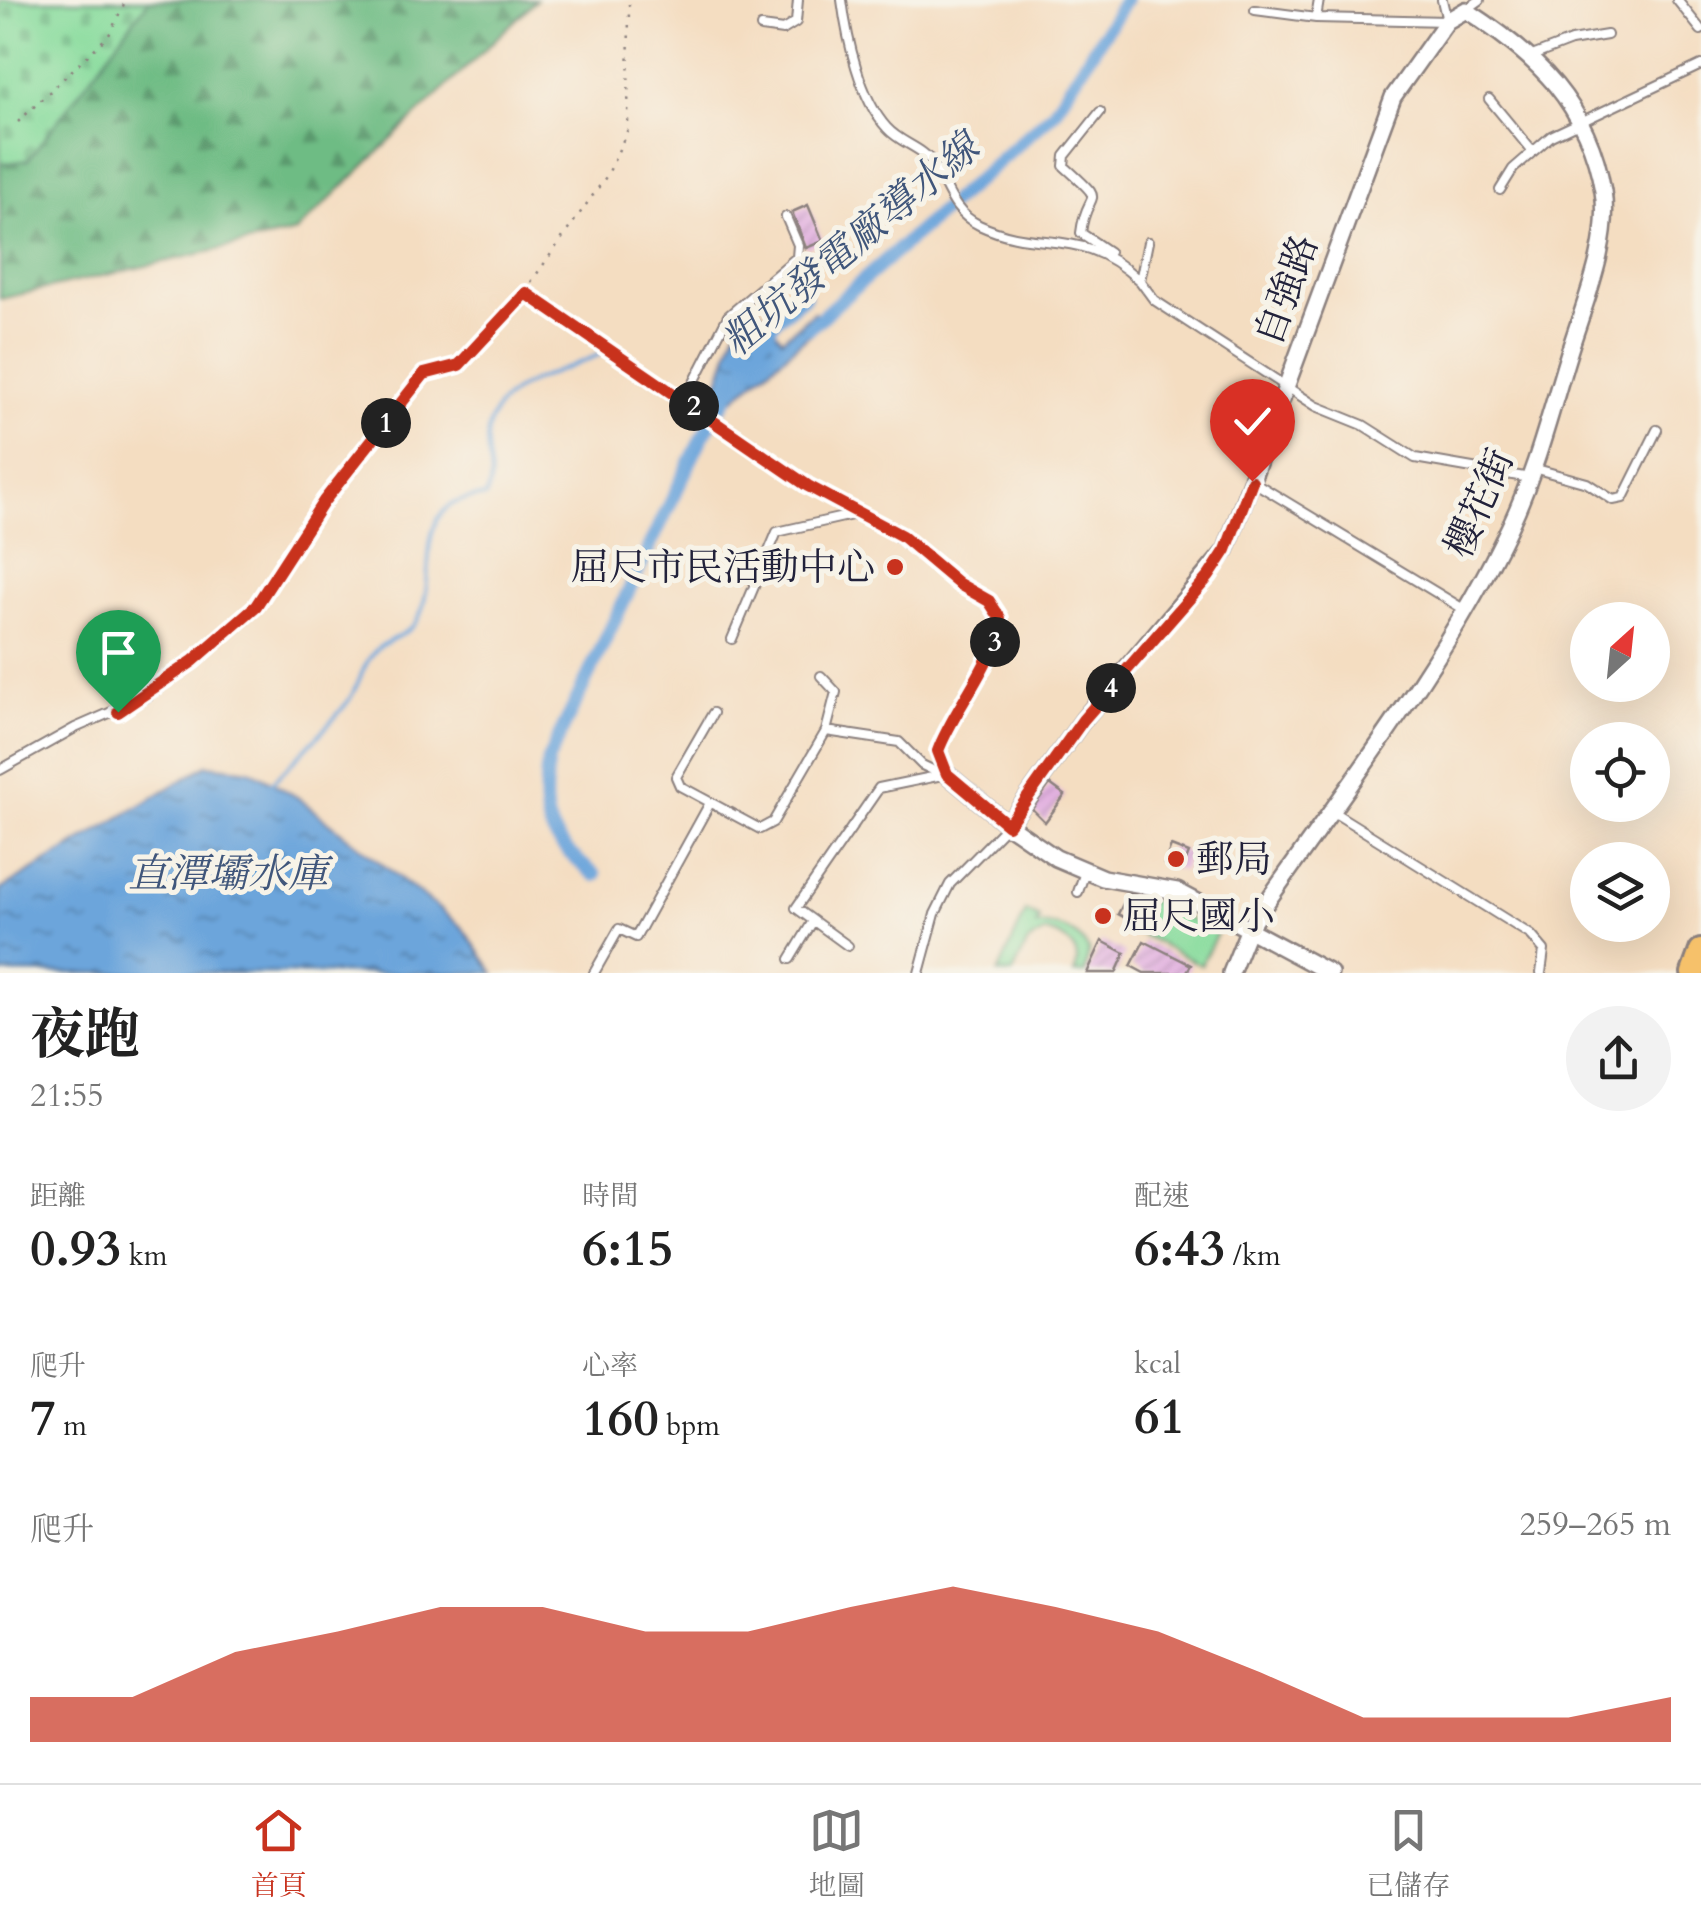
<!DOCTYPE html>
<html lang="zh-TW">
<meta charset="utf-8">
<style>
body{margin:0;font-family:Cardo,"Noto Serif TC",serif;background:#f2f2f2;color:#222;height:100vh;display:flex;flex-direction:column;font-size:38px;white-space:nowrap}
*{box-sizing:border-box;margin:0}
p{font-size:32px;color:#767676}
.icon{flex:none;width:55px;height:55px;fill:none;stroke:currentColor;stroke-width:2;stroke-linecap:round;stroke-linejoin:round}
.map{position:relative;height:973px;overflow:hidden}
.sheet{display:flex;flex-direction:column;background:#fff;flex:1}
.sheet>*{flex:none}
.needle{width:65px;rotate:27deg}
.tools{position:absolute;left:1570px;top:602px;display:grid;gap:20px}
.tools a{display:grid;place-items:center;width:100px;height:100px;border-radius:50%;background:#fff;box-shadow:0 10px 40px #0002;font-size:50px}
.pin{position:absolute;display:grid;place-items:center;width:85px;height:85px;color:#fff;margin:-102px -42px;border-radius:50% 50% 50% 0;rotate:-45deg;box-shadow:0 0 10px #0007}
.pin .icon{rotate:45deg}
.km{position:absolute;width:50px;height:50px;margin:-25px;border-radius:50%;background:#222;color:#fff;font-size:28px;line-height:50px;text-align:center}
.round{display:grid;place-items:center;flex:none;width:105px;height:105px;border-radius:52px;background:#f2f2f2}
.head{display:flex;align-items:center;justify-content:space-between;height:170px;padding:0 30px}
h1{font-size:55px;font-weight:700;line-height:75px}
.figures{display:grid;grid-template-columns:repeat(3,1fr);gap:15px;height:170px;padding:10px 30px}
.figures div{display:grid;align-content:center}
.figures b{font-size:50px;font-weight:700}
.figures small{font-size:28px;font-weight:400}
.figures p{font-size:28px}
.chart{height:280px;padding:20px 30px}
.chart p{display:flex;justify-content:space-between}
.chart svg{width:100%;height:180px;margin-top:10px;fill:#c8321e;opacity:.7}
.menu{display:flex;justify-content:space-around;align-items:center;height:140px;border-top:2px solid #e0e0e0;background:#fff;font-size:28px;color:#767676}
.menu a{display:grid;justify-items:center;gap:5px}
.menu .on{color:#c8321e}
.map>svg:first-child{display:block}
</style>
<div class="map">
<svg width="1701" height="973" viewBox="0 0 1701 973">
<defs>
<pattern id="forest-firs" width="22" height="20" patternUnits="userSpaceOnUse" patternTransform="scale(2.5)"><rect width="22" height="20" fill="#6ebc84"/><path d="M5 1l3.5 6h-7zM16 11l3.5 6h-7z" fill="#5a986d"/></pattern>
<pattern id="cemetery-stones" width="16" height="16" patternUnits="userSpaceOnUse" patternTransform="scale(2.5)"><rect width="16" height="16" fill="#88dc9d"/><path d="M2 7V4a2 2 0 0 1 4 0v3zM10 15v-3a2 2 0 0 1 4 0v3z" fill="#75bc88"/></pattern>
<pattern id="water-ripples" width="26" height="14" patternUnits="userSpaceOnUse" patternTransform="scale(2.5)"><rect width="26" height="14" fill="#6ca5db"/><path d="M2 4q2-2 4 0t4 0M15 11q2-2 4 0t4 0" fill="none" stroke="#5886b3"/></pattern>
<pattern id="building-hatch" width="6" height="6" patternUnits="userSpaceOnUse" patternTransform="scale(2.5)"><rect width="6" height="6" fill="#e2b1e0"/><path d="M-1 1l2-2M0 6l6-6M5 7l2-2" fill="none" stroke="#c298c1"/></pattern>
</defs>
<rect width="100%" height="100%" fill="#f7f3e8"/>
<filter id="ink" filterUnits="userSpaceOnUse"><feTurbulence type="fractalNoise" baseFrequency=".01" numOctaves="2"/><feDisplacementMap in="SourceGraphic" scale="20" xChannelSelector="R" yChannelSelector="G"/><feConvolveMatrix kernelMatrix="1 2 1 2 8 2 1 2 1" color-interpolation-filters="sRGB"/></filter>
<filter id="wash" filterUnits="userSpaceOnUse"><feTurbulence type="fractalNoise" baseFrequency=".0048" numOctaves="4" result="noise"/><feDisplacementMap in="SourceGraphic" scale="40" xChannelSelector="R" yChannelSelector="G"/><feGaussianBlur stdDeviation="2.25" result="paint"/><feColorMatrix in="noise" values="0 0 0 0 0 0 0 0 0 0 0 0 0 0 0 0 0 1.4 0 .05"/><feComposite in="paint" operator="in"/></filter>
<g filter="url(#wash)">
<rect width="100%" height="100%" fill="#f4ddc1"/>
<!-- grass -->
<path fill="#88dc9d" stroke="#557f6c" stroke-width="2.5" d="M1151 900 1217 933 1201 965 1135 931Z
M1026 911 1039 918 1036 925C1059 923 1076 930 1089 950L1085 973H1074C1084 952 1067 936 1046 932L1028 942 1013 973H998Z"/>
<!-- forest -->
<path fill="url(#forest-firs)" stroke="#486f60" stroke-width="2.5" d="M149 0H536L296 232 0 299V164L28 159Z"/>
<!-- cemetery -->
<path fill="url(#cemetery-stones)" stroke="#557f6c" stroke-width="2.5" d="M0 0H149L28 160 0 164Z"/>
<!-- water -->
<path fill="url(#water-ripples)" stroke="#47648b" stroke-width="2.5" d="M757 307 782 339 814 312 823 323 731 401 714 391C731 361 725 330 757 307Z
M207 765 250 770 297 797 462 927 494 973H0V890Z"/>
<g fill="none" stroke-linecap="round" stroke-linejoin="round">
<!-- stream -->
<path stroke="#6ca5db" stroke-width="4" d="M271 784C296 757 327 730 349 700 359 685 362 666 374 652 387 637 411 637 420 615 439 571 408 498 485 497 496 479 488 465 487 444 486 382 558 376 600 354"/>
<!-- canal -->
<path stroke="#6ca5db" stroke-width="14" d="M809 328 1053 113 1125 0
M762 340 775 320 805 296
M595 875C545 835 541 823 548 760L701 439 734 385"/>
</g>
<g id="blocks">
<!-- building -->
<path fill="url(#building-hatch)" d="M808 205 823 241 806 248 792 212Z
M1050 784 1065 795 1045 822 1032 809Z
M1171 846 1189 853 1182 871 1164 864Z
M1129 892 1141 898 1129 920 1118 914Z
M1102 941 1125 953 1116 973H1087Z
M1144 941 1191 965 1186 973H1144L1131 966Z"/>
</g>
</g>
<g filter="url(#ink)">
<use href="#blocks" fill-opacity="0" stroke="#8b807e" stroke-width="2.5"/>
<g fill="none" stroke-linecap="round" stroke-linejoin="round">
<defs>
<path id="lane" d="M842 0C847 39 860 99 887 128 901 144 923 147 934 165 948 188 952 212 979 225 1043 255 1077 223 1140 281
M1677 0 1701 30
M1255 10 1316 18 1447 21 1442 0
M1466 10 1480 0
M1316 18 1319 0
M761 27 783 30 796 22 798 0
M1532 56 1571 41 1607 35
M1489 99 1532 151
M1100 112 1065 156 1064 166C1111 208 1086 187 1081 233L1109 252
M1500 190 1513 169 1551 136 1701 65
M1148 242 1140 281 1154 300 1316 406 1363 425 1415 458 1530 478
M685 400 728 316 797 257 798 245 786 217
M1533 468 1587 483 1613 500 1623 498 1657 430
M1252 481 1465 610
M732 639 777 532 861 513C899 534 924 559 958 583 975 596 988 600 1000 618 994 665 955 706 938 751L947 774 879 788 796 908 848 946
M821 676 836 692 826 731
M713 713 676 777 680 786 760 829 773 822 826 731 899 742 922 765 943 775
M0 770 75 728 146 697 256 607 323 501 425 374 459 365 526 293 808 486 861 513
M1330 810 1531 935 1544 950 1541 973
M1078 892 1085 872
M790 959 813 921
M594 973 619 929 636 937 710 803
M919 973 935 914 950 884 1007 826"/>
<path id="street" d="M947 774 1008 825 1056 858 1103 878 1177 891 1330 973
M1008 825 1083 720 1226 550 1393 97 1447 21 1466 10C1537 56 1588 103 1603 191 1611 240 1586 299 1571 346 1552 406 1537 469 1510 526 1445 664 1337 800 1250 926L1231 973"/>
<path id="primary" d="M1693 973 1701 951"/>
</defs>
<!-- lane casing -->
<use href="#lane" stroke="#8b807e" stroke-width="12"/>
<!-- street casing -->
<use href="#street" stroke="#8b807e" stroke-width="20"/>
<!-- primary casing -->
<use href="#primary" stroke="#8b807e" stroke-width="28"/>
<!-- path -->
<path stroke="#8b807e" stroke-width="2.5" stroke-dasharray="2.5 8" stroke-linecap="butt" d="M18 122 109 35 126 0
M531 282 608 174 628 129 629 0"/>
<!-- lane -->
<use href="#lane" stroke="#fff" stroke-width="8"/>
<!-- street -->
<use href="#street" stroke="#fff" stroke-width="15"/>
<!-- primary -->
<use href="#primary" stroke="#f6c16b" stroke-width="22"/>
</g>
</g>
<g fill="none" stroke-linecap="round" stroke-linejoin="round" filter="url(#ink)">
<defs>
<path id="route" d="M118 712 193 661 256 606 324 501 424 374 459 365 526 293 808 486 902 536 959 584 989 601 1000 618C994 665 955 706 938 751L947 774 1008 825 1083 720 1209 576 1226 550 1252 481"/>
</defs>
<!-- route casing -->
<use href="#route" stroke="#fff" stroke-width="20"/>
<!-- route -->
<use href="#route" stroke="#c8321e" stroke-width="12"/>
</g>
<!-- markers -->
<g fill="#c8321e" stroke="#f7f3e8" stroke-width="4">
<circle cx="895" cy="567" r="10"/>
<circle cx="1176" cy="859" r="10"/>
<circle cx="1103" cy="916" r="10"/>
</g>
<g text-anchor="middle" stroke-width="10" stroke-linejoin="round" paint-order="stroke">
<!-- street labels -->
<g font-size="38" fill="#22223b" stroke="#f7f3e8">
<text transform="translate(1286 290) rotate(-70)" y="13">自強路</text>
<text transform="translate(1479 503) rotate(-66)" y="13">櫻花街</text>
</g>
<!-- poi labels -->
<g font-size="38" fill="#22223b" stroke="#f7f3e8" text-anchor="start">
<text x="875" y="580" text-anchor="end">屈尺市民活動中心</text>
<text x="1196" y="872">郵局</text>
<text x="1123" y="929">屈尺國小</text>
</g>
<!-- water labels -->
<g font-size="40" font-style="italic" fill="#40567b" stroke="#f7f3e8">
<text transform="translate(850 244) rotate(-40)" y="14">粗坑發電廠導水線</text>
<text x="228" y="887">直潭壩水庫</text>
</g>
</g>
</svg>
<div class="tools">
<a><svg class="needle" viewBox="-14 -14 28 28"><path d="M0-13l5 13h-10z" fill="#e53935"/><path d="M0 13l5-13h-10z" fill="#767676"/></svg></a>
<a><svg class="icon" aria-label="locate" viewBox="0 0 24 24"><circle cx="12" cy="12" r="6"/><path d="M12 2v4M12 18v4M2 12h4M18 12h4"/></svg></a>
<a><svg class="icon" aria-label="layers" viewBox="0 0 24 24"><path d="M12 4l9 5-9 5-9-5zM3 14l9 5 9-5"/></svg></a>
</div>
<div class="pin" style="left:118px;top:712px;background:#1e9e55"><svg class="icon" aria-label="arrive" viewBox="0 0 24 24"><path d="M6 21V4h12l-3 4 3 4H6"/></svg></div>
<div class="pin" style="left:1252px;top:481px;background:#d93025"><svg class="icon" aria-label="check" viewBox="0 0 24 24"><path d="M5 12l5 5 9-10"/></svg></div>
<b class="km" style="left:386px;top:423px">1</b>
<b class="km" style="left:694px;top:406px">2</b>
<b class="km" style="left:995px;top:642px">3</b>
<b class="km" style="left:1111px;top:688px">4</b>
</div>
<section class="sheet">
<div class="head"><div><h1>夜跑</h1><p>21:55</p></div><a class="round"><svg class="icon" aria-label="share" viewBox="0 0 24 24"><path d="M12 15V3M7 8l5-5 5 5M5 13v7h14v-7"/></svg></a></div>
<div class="figures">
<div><p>距離</p><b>0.93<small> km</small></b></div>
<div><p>時間</p><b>6:15</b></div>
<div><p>配速</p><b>6:43<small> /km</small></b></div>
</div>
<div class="figures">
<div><p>爬升</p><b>7<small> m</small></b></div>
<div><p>心率</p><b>160<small> bpm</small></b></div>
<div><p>kcal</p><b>61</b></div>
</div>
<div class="chart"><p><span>爬升</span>259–265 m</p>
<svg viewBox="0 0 160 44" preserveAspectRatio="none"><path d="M0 44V33L10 33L20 22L30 17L40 11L50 11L60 17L70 17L80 11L90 6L100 11L110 17L120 27L130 38L140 38L150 38L160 33V44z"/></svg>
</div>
</section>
<nav class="menu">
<a class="on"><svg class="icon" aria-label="home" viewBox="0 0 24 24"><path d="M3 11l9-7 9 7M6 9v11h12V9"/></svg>首頁</a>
<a><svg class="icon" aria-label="map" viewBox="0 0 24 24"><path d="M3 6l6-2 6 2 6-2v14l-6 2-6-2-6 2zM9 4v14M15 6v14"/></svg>地圖</a>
<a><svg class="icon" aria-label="saved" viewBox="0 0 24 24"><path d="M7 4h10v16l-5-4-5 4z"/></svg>已儲存</a>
</nav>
